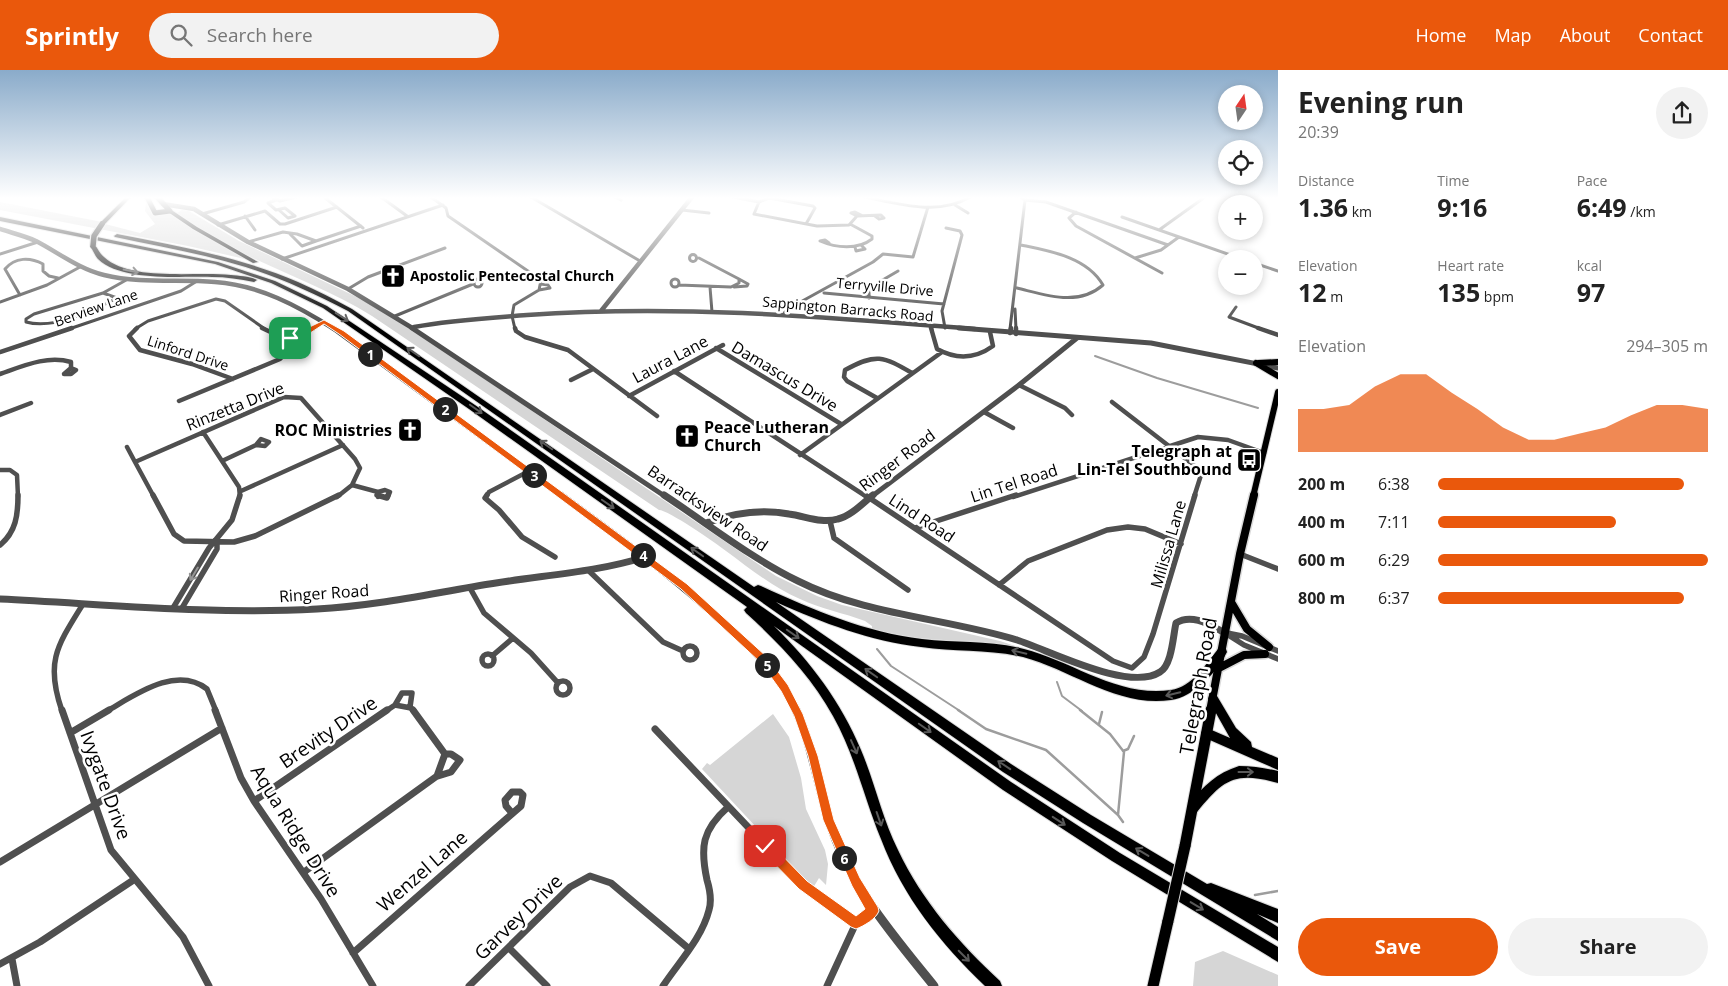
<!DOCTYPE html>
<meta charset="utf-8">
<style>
body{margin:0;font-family:"Open Sans",sans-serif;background:#f2f2f2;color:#222;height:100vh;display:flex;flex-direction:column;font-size:19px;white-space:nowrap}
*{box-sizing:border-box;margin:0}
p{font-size:16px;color:#767676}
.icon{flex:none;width:28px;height:28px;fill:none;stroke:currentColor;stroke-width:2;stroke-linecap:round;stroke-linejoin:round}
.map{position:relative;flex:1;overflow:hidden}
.sheet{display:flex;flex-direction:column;background:#fff;width:450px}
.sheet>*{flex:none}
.needle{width:32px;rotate:13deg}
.fabs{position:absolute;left:1218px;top:15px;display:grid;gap:10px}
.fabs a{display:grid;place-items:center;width:45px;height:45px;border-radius:50%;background:#fff;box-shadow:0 2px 8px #0003;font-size:25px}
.pin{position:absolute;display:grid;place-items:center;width:42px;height:42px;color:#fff;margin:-21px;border-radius:10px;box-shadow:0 2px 8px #0006}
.km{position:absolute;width:25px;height:25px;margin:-12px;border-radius:50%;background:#222;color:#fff;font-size:14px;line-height:25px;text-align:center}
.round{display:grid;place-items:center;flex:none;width:52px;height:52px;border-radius:26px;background:#f2f2f2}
.head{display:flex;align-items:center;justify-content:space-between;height:85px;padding:0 20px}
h1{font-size:28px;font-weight:700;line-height:38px}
.figures{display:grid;grid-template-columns:repeat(3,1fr);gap:8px;height:85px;padding:5px 20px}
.figures div{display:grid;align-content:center}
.figures b{font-size:25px;font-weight:700}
.figures small{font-size:14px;font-weight:400}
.figures p{font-size:14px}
.chart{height:140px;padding:10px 20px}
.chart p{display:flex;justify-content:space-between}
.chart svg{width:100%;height:90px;margin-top:5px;fill:#ea580c;opacity:.7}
.action{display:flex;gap:10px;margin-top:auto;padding:10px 20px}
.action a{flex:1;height:58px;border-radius:30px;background:#ea580c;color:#fff;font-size:20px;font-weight:700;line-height:58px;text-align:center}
.action a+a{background:#f2f2f2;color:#222}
ul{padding:0 20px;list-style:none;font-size:16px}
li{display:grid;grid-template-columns:80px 60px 1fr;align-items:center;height:38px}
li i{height:12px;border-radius:6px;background:#ea580c}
header{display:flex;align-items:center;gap:30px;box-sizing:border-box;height:70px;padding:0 25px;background:#ea580c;color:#fff}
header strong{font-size:24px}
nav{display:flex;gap:28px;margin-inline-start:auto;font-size:18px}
.search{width:350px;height:45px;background:#f2f2f2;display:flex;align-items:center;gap:12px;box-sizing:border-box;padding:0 18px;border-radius:28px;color:#767676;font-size:19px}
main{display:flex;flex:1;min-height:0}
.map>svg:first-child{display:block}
</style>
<header>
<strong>Sprintly</strong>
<div class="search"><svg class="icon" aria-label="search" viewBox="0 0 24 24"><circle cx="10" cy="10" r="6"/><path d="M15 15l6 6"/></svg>Search here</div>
<nav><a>Home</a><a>Map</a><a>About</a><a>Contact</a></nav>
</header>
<main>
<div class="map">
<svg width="1278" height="916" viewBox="0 0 1278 916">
<rect width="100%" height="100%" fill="#fff"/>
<!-- green -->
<path fill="#d6d6d6" d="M0 132 102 152 96 157 101 158 105 154 140 163 155 154 145 141 146 133 152 144 169 143 245 189 188 176 0 140Z
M182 140 189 141 239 171 359 228 402 253 776 506 817 526 842 535 1000 571 1048 587 995 574 918 568 872 560V556L865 551C844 543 821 539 800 529 774 518 749 498 726 481 716 473 668 440 659 440L372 246C309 207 235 189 177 143Z
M773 644 789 667 801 708 806 739 825 780 828 794 826 815 819 808 813 818 702 699 707 693 710 695Z
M1223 881 1278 905V916H1193L1195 892Z"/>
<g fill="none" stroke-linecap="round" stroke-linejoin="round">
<!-- stream-far1 -->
<path stroke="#9d9d9d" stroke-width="2" d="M1095 286 1157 308 1258 338
M877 579 891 596 960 641
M1057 612 1062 626 1082 641"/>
<!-- stream -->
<path stroke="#9d9d9d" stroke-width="2.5" d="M958 640 986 659 1046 680 1118 745
M1080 640 1110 664 1124 682 1118 745 1123 752
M1099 654 1102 642
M1123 681 1128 679 1134 666
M1255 825 1278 821"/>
<defs>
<path id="primary-far3" d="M147 127 155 143 170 141 157 127"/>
<path id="primary-far2" d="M1256 293 1278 306
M1258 293 1278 292
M1253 427 1278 322"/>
<path id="primary-far1" d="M1231 532 1247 559 1269 577
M1219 598 1244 585 1265 584
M1210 641 1240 484 1254 425"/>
<path id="primary" d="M1185 776 1211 640
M1153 916 1168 851"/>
<path id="motorway" d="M126 127H131L104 155H100V153Z
M170 139 197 157 258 192 253 193 193 159 168 142 167 141Z
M0 147 218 192 275 211 327 236 475 335 1011 712 1120 783 1278 877V892L1112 791 1003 720 774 556C811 592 841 632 861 680 875 713 882 748 898 780 922 831 959 873 1000 911L1002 916H985C941 874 903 827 881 769 864 728 855 685 833 646 811 606 779 573 746 543L744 540 747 537 469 339 323 238 271 213 215 194 0 151Z
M117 164C178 176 240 187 298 212 316 220 334 229 352 239L754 517 758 515 761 516C813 540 865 562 922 569 956 573 991 570 1024 579 1072 591 1119 628 1171 620 1192 617 1206 594 1218 579L1222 578 1226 579 1227 582C1217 602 1194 627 1171 630 1118 638 1072 600 1023 587 989 579 955 582 921 577 870 571 823 553 776 532L1011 694 1091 745 1207 814 1211 813 1278 839V853L1257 844 1278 857V871L1083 753 1003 702 348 241C311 222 275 205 235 194 195 182 155 176 115 167L114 166Z
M91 175H95C98 179 100 184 104 187 131 212 196 201 231 205 239 206 250 206 257 210L254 212C240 209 226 207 212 207 181 206 122 212 98 189 95 186 93 180 90 176Z
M1213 624 1217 626 1236 658 1251 672 1252 677 1278 688V700L1203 667 1201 663 1203 659 1207 658 1230 668 1208 629 1209 626Z
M1239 696C1253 696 1265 698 1278 701V713C1235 701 1224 709 1197 742L1193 744 1189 742 1187 738 1189 734C1203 716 1217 703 1239 696Z"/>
</defs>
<!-- primary-far3 casing -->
<use href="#primary-far3" stroke="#dbdbdb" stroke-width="7"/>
<!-- primary-far2 casing -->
<use href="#primary-far2" stroke="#dbdbdb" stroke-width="8"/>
<!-- primary-far1 casing -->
<use href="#primary-far1" stroke="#dbdbdb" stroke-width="11"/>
<!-- primary casing -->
<use href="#primary" stroke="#dbdbdb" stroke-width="13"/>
<!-- motorway casing -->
<use href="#motorway" stroke="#dbdbdb" stroke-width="2"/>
<!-- minor-far3 -->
<path stroke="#4f4f4f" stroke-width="3" d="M324 127 363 158
M381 127 407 146
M431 127 446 138 448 146 541 210 539 220 514 235 512 246 515 259
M531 127 640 191
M615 127 621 130
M733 127 759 132 769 128 813 136 815 138 806 154
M865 127C899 134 938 146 970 127
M273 128 280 131 296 127
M276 130 268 133 276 140 285 138 295 146 288 148 279 140
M1025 130 1046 132 1168 175
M759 132 754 144 817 156 849 155 857 146 881 145 884 148 879 149 875 146
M955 135 968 143
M682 140 709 143
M1076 142 1069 148 1076 156 1162 203
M202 144 244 132 250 127
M245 146 255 160
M857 146 851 143 855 142 861 145
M1122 147 1242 189
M218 155 265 141 280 154H285L337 137
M1159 160 1205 127
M289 163 302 176 316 171
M248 172 283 162 297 164 316 171 361 156
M829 173 825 170 820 171C836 178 858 180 872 169V166L850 154
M855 177 856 181 865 179 862 176
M0 184 38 172
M689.5 188a3.5 3.5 0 1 1 7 0a3.5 3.5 0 1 1-7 0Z
M1135 188 1161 180 1179 167
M282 189 443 135
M1254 193 1278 201
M671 213a4 4 0 1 1 8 0a4 4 0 1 1-8 0Z
M474 213a4 4 0 1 1 8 0a4 4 0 1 1-8 0Z
M679 215 731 217 739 213V209L699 188
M710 217 712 242
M734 217 747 216 748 214 739 209
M1017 218C1046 225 1078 237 1103 215 1087 187 1050 181 1021 175
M348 219 368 207 445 178
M539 220 550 218 548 215 541 214
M103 223 117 228C93 241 54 260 26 252V249L34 244Z
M103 223 128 209
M824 223 944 234
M20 225 5 199C15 187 30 187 43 194V201L49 206 58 208
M869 228V218L898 201
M0 232 47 215 80 197
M1236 237 1229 247 1261 259
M1015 239 1016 259
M784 244 786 240 873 192 883 184 913 187 928 137
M395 246 473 214
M931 257 932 259
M945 258 942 241 962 165 960 161 946 158
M69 259 181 221 197 211
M135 259 148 251 216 229 225 231 265 259
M311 259 324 252
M1010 259 1025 130 1021 127"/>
<!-- minor-far2 -->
<path stroke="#4f4f4f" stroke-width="4.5" d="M137 258 129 266 140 280 192 294 233 309
M262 258 294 273
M515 258 516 261 525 267 568 280 657 346
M931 258 937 279C957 290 975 289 993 276L990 262
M1258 258 1278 265
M1010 263 1011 258
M1016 264V258
M716 278 841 354
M0 282 72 258
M71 298 76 300 71 304H64Z
M674 301 867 427
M0 304C23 296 47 285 71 292V298
M571 310 593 299
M1019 315 1065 338 1072 345
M629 326 723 275
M877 328 847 311 844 307 845 300C876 283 883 286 912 303
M179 331 280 289 304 263 314 258
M1112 332 1200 400 1201 405 1194 427
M984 342 1013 358
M0 345 31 333
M203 362 239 417 240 427
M261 369 269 372 265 376 256 375Z
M127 377 135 392
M800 385 942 282
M222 391 256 375
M135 392 154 427
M135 392 284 327 301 328 355 389 360 398 352 415 337 427
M0 400H10L17 405 18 427
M352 415 378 422
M241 421 343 375
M378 422V427
M378 422 385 420 390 422 388 427
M486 427 489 422 529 401
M1013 427 1198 367 1228 370 1264 383"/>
<!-- minor-far1 -->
<path stroke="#4f4f4f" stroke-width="5.5" d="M153 425 174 464 184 471 234 472 255 466 339 425
M377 425 387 428 388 425
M487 425 485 428 499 440 522 467 555 487
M865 425 1113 591 1132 598 1144 587 1153 564 1195 425
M830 451 834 468 908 520
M915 458 1016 425
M0 475C16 462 18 445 18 425
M1240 484 1278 499
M589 501 663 572 683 581
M999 515 1028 491 1107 460 1128 457 1145 459 1181 474
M470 518 484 543 531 583 558 613
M173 538 209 478 232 450 240 425
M182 538 217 479V472
M1225 563 1244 575 1278 589
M1227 563 1242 566 1278 581
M683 583a7 7 0 1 1 14 0a7 7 0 1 1-14 0Z
M482 590a6 6 0 1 1 12 0a6 6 0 1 1-12 0Z
M492 586 513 568
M556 618a7 7 0 1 1 14 0a7 7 0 1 1-14 0Z
M395 635 402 623H412L410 637
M62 641C45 592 57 576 83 534
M107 641C135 625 176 595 207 619L216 641
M386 641 395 635 411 638 414 641"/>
<!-- minor -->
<path stroke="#4f4f4f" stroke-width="7" d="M62 640 111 780 183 867 209 916
M215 640 241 708 254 731 321 829 373 916
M655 659 803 815 856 853
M70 663 109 640
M438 706 451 702 460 690 451 684H445
M254 731 387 640
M0 792 222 658
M304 802 437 706 445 684 413 640
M856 853 873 841
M509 878 547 916
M353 883 521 736 523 725 520 722H512L505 730 506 736 512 743
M12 889 17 916
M0 894 40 872 135 809
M469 916 570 817 590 806 611 813 688 878
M663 916C679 892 702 868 709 840 712 830 710 820 707 810 700 777 702 760 728 737
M827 916 856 853"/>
<!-- tertiary-far3 -->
<path stroke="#4f4f4f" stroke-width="4.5" d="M163 134 194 139 248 172 348 219 414 259
M0 159C12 163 25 166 36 171 59 183 79 199 104 205 141 214 178 209 215 212 259 215 298 236 334 259
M601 241 692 127
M414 257C451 250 489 248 527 245 677 234 826 247 975 259"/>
<!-- tertiary-far2 -->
<path stroke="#4f4f4f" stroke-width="5" d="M333 258 563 427
M412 258 666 427
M959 258 1151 273 1278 298
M871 427 1019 315 1077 268"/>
<!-- tertiary-far1 -->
<path stroke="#4f4f4f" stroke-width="7" d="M561 425C616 466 672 505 722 552 754 580 778 602 796 641
M664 425C708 454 751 488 798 511 865 545 945 548 1017 570 1051 581 1129 622 1160 602 1172 595 1173 566 1176 553 1192 543 1210 555 1225 563
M706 453C733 443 761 439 789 444 805 446 822 454 838 449 851 446 863 433 873 425
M0 529C105 534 212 545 317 539 378 536 437 522 496 513 546 505 597 502 645 487"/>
<!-- tertiary -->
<path stroke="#4f4f4f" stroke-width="9" d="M796 640C812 675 817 713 829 750 849 815 892 864 934 916"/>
<!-- primary-far3 -->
<use href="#primary-far3" stroke="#000" stroke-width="5"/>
<!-- primary-far2 -->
<use href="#primary-far2" stroke="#000" stroke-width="6"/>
<!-- primary-far1 -->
<use href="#primary-far1" stroke="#000" stroke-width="8"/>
<!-- primary -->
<use href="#primary" stroke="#000" stroke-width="11"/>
<!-- motorway -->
<use href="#motorway" fill="#000" fill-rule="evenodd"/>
<defs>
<path id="primary-bridge" d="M1168 851 1185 776"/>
<path id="motorway-bridge" d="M93 176 94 166 102 154"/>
</defs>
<!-- primary-bridge casing -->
<use href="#primary-bridge" stroke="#dbdbdb" stroke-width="13" stroke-linecap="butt"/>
<!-- motorway-bridge casing -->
<use href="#motorway-bridge" stroke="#dbdbdb" stroke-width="8" stroke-linecap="butt"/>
<!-- primary-bridge -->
<use href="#primary-bridge" stroke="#000" stroke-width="11"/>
<!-- motorway-bridge -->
<use href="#motorway-bridge" stroke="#000" stroke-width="5.5"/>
</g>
<!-- one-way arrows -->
<defs><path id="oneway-shaft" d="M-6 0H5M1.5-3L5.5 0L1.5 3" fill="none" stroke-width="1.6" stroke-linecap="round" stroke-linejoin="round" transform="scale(1.25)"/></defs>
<g stroke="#595959">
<use href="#oneway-shaft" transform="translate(131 201) rotate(11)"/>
<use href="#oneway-shaft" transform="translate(342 247) rotate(32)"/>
<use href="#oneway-shaft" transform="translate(413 282) rotate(-145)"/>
<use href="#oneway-shaft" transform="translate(476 339) rotate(35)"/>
<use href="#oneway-shaft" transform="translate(546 375) rotate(-145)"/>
<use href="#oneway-shaft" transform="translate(608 434) rotate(35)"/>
<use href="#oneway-shaft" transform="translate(697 482) rotate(-145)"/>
<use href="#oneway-shaft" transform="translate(793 564) rotate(35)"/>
<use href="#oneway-shaft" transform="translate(1019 582) rotate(-167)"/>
<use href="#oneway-shaft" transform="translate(871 603) rotate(-145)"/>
<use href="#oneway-shaft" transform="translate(1173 624) rotate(167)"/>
<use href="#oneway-shaft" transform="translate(925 658) rotate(35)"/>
<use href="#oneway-shaft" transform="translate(854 677) rotate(66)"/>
<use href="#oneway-shaft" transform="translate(1004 695) rotate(-146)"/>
<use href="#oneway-shaft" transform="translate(1246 702)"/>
<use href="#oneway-shaft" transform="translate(879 749) rotate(71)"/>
<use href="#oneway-shaft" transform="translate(1059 751) rotate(33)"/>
<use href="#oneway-shaft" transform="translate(1142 782) rotate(-149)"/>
<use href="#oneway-shaft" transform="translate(1197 836) rotate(31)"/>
<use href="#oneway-shaft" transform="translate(964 886) rotate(45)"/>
</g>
<use stroke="#959595" href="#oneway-shaft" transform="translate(194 504) rotate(121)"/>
<!-- sky -->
<linearGradient id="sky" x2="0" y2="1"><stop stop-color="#8aabca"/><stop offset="0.5" stop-color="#fff"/><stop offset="1" stop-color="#fff" stop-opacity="0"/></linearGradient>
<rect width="1278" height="256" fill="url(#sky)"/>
<!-- route -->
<path fill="#ea580c" stroke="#fff" d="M324 250 344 261 687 514 767 587 788 615 803 644 818 686 834 750 860 808 878 837 879 841C876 849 864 856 856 859L851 857 799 819 761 780V772H769L807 811 856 846 865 839 852 816 823 750 808 686 794 646 781 621 761 593 681 519 339 264 324 254 304 267 290 270 287 268Z"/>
<!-- icons -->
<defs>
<symbol id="church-square" viewBox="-11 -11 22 22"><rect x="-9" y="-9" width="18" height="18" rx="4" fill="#000" stroke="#fff"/><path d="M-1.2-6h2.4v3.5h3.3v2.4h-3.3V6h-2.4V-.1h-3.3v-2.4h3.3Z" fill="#fff"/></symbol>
<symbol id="bus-square" viewBox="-11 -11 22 22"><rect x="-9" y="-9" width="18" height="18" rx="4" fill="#000" stroke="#fff"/><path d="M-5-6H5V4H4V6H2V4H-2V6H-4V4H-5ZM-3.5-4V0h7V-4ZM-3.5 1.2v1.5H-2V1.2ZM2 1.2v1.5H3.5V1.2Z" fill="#fff"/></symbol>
</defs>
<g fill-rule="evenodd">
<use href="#church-square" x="379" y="192" width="28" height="28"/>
<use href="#church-square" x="396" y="346" width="28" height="28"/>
<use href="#church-square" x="673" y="352" width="28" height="28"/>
<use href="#bus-square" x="1235" y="376" width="28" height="28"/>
</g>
<g text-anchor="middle" stroke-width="5" stroke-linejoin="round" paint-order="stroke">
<!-- far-poi labels -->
<g font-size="14" font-weight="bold" fill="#000" stroke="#fff" text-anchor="start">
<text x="410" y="211">Apostolic Pentecostal Church</text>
</g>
<!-- far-street labels -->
<g font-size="14" fill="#000" stroke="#fff">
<text transform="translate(885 217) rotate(5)" y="5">Terryville Drive</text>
<text transform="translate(96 238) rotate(-19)" y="5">Berview Lane</text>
<text transform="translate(848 239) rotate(5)" y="5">Sappington Barracks Road</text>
<text transform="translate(188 283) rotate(18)" y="5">Linford Drive</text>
</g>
<!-- street labels -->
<g font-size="16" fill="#000" stroke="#fff">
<text transform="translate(670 289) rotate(-28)" y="6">Laura Lane</text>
<text transform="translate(785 306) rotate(31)" y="6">Damascus Drive</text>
<text transform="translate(235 336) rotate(-22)" y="6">Rinzetta Drive</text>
<text transform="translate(897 390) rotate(-37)" y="6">Ringer Road</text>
<text transform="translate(1014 413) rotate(-18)" y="6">Lin Tel Road</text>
<text transform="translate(708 438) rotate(34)" y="6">Barracksview Road</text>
<text transform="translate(922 448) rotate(33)" y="6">Lind Road</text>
<text transform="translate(1168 474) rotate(-74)" y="6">Milissa Lane</text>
<text transform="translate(324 523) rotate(-4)" y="6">Ringer Road</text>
</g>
<!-- poi labels -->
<g font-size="16" font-weight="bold" fill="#000" stroke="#fff" text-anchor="end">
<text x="704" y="363" text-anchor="start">Peace Lutheran<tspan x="704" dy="18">Church</tspan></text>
<text x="392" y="366">ROC Ministries</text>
<text x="1232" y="387">Telegraph at<tspan x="1232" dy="18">Lin-Tel Southbound</tspan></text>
</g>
<!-- near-street labels -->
<g font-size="19" fill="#000" stroke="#fff">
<text transform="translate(1198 616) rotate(-80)" y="7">Telegraph Road</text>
<text transform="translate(328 662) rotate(-34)" y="7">Brevity Drive</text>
<text transform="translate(106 715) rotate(70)" y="7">Ivygate Drive</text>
<text transform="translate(296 761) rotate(58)" y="7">Aqua Ridge Drive</text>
<text transform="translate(422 801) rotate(-41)" y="7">Wenzel Lane</text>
<text transform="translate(518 847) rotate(-44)" y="7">Garvey Drive</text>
</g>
</g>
</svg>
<div class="fabs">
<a><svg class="needle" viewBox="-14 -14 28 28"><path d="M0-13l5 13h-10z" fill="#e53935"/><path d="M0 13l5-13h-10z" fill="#767676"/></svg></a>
<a><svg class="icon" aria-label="locate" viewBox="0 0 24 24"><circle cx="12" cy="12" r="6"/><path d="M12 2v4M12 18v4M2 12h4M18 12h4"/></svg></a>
<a>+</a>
<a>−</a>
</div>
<div class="pin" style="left:290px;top:268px;background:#1e9e55"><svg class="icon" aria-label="arrive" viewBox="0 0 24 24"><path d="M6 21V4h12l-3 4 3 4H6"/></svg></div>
<div class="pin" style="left:765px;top:776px;background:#d93025"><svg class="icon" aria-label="check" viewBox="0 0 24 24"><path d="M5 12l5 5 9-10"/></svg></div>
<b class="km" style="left:370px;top:284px">1</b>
<b class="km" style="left:445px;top:339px">2</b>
<b class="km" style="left:534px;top:405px">3</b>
<b class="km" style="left:643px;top:485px">4</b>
<b class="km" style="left:767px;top:595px">5</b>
<b class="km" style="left:844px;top:788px">6</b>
</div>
<section class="sheet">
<div class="head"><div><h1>Evening run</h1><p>20:39</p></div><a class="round"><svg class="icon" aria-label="share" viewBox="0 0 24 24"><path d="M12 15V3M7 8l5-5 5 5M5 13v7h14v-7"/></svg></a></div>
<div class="figures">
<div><p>Distance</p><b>1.36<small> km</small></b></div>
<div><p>Time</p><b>9:16</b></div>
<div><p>Pace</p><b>6:49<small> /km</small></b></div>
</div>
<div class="figures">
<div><p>Elevation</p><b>12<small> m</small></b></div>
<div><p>Heart rate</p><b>135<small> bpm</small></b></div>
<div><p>kcal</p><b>97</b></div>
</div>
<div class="chart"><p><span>Elevation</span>294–305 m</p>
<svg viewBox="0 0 160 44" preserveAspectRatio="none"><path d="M0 44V23L10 23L20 21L30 12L40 6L50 6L60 15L70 23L80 32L90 38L100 38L110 35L120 32L130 26L140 21L150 21L160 23V44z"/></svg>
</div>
<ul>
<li><b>200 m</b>6:38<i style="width:91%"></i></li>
<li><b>400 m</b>7:11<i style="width:66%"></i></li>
<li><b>600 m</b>6:29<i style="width:100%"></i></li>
<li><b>800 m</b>6:37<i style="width:91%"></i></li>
</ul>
<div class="action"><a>Save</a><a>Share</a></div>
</section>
</main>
